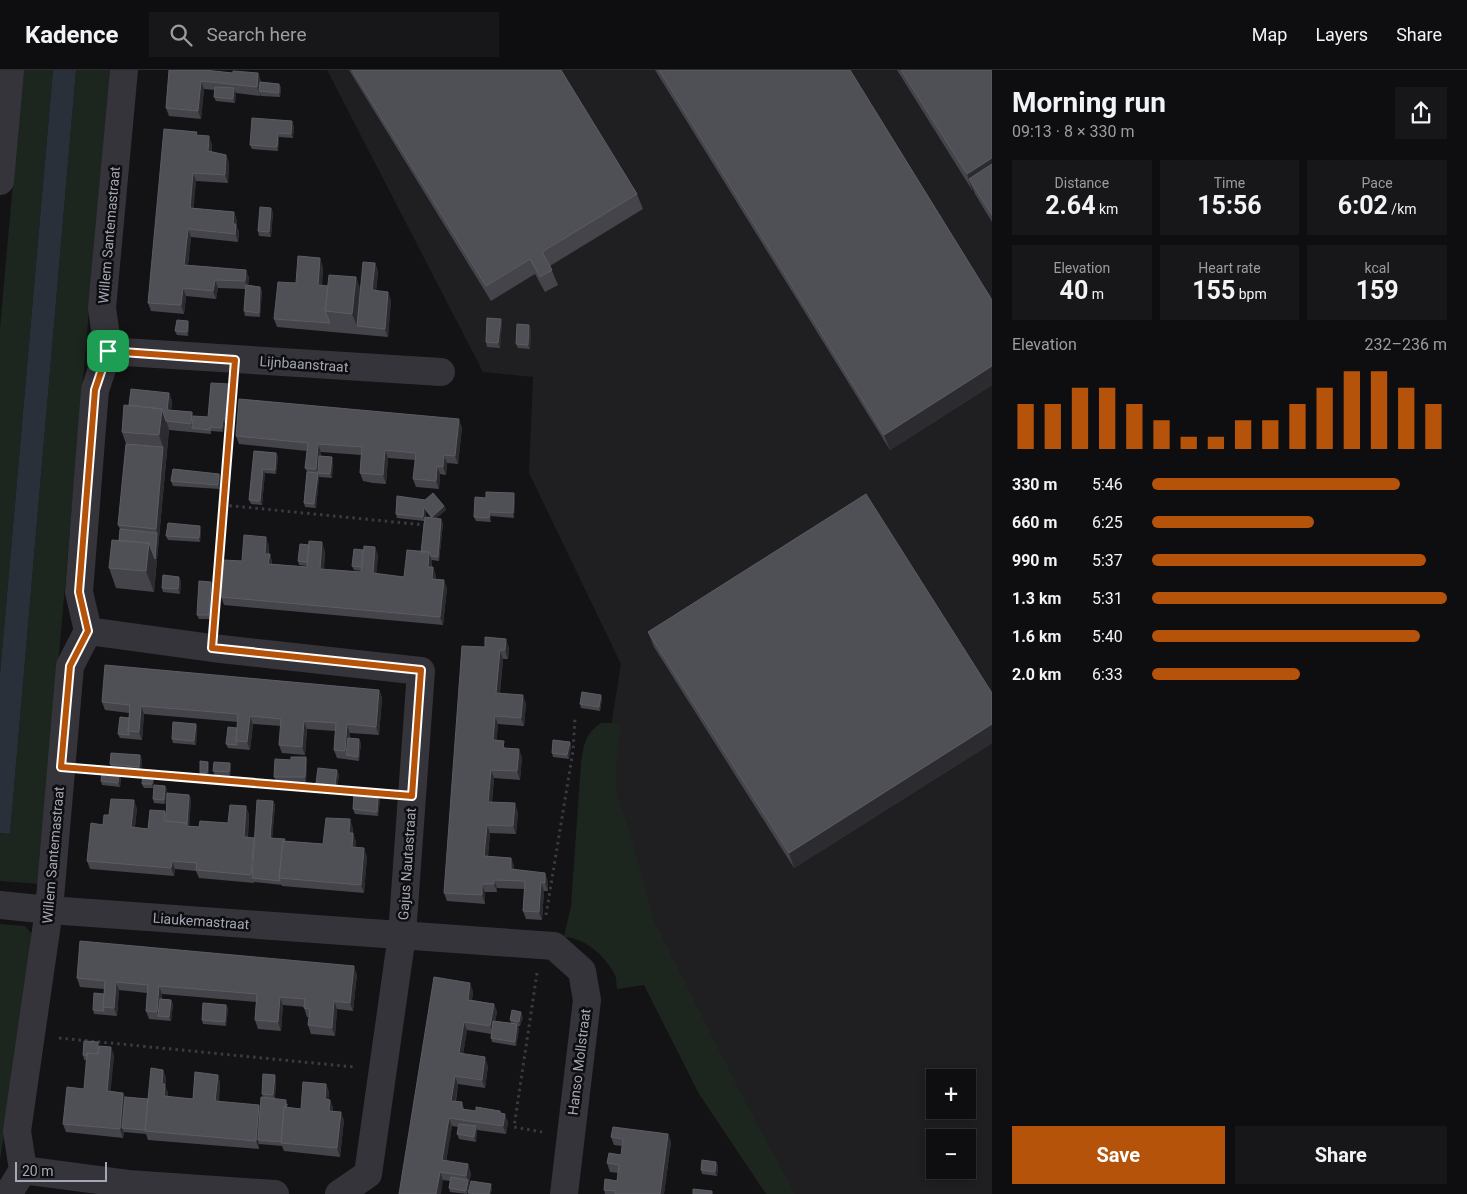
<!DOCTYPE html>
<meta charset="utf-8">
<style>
body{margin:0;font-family:Roboto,sans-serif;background:#171719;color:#f1f3f6;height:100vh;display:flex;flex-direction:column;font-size:19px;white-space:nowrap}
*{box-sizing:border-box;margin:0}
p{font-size:16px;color:#9b9c9f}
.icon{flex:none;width:28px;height:28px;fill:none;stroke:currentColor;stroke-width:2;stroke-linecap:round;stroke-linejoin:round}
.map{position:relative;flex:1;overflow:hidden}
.details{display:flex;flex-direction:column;background:#0e0e10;width:475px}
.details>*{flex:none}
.buttons{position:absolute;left:926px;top:999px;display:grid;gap:10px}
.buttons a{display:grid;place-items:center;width:50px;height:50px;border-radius:0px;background:#0e0e10;box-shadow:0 2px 8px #0003,0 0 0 1px #2e2e30;font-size:25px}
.scale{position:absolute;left:15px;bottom:12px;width:92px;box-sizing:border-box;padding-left:5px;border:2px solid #a4a7b5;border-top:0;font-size:14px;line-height:18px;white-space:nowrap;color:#a4a7b5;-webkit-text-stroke:4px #0e0e10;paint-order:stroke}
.pin{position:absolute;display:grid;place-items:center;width:42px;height:42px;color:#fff;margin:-21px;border-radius:10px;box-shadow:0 2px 8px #0006}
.round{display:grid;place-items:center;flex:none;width:52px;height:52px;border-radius:0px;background:#171719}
.summary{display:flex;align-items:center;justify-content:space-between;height:85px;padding:0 20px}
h1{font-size:28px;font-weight:700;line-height:38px}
.metrics{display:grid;grid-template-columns:repeat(3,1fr);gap:8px;height:85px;padding:5px 20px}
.metrics div{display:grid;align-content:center;border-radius:0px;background:#171719;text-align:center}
.metrics b{font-size:25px;font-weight:700}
.metrics small{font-size:14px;font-weight:400}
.metrics p{font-size:14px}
.chart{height:140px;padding:10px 20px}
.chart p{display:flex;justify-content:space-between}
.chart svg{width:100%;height:90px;margin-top:5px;stroke:#b45309;stroke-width:6}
.cta{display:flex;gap:10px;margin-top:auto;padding:10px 20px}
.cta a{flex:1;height:58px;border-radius:0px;background:#b45309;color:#fff;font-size:20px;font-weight:700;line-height:58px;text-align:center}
.cta a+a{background:#171719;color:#f1f3f6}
ul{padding:0 20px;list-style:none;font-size:16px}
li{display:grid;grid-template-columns:80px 60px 1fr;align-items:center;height:38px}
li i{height:12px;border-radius:6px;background:#b45309}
header{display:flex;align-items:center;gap:30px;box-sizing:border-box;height:70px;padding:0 25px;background:#0e0e10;border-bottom:1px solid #2e2e30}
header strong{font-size:24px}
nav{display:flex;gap:28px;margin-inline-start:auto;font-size:18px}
.search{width:350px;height:45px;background:#171719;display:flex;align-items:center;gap:12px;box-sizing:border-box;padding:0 18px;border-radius:0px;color:#9b9c9f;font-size:19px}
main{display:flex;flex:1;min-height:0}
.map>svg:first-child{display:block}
</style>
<header>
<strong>Kadence</strong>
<div class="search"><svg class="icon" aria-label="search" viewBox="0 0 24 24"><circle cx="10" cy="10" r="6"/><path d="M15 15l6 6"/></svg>Search here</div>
<nav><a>Map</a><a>Layers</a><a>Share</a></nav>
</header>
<main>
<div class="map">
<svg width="992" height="1124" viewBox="0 0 992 1124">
<rect width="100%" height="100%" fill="#131315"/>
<!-- built -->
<path fill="#1f1f22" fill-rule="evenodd" d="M327 0H992V1124H782L651 879 606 686 621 594 529 403 533 307 483 302ZM935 1008H968V1040H935ZM935 1068H968V1100H935Z"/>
<!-- green -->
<path fill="#1d251f" d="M23 0H53L0 605V258Z
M76 0H110L39 814 0 811V763L10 764Z
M601 653H621L616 697 617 727 630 762 654 851 737 1016 795 1124H766L699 1024 644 915 617 919C616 914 617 908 614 903 604 885 585 868 564 867L571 836 581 693C584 674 585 664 601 653Z
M0 854 25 856 34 866 24 943 0 1090Z"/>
<!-- water -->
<path fill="#293039" d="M53 0H76L10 764 0 763V605Z"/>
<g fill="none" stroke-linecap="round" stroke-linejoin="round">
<!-- path -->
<path stroke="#3a3b41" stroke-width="3" stroke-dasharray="2.5 4" stroke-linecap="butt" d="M223 435 425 455
M214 550 233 319
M89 699 382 723
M546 845 573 681 575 648
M537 903 514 1057 542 1062
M59 968 354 997"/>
<!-- street -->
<path stroke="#34343a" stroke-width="28" d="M0 111 10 0
M108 281 441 302
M88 561 212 578 421 601 402 865 368 1104 339 1124
M0 835 49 840 554 876 582 901 587 930 564 1124
M23 1100 128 1114 275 1124
M8 1124 23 1100 17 1061 49 840 70 596 88 561 79 522 95 320 108 281 102 238 124 0"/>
</g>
<!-- wall -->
<path fill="#44444a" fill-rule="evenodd" d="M169 0 233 3H258L261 12 279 14 281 18 280 27 261 26 260 24V26L236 23 235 33 216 31 214 27 215 20 204 19 201 49 169 46 166 38Z
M349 0H561L637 124 643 139 550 196 558 215 545 222 535 204 491 231Z
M655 0H850L992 230V315L890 380Z
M897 0H992V152L975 124 973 119 972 120Z
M294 56 293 68 279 67 278 81 252 79 250 75Z
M198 65 212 74V82L226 85 229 93 228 113 196 111 193 138 234 142 237 151 236 155 239 162 238 172 191 167 188 195 246 200 249 208 248 215 260 217 262 221 260 247 245 246 244 241 245 219 218 218 216 229 186 226 184 244 151 241 148 233Z
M273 142 271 167 259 166 258 161Z
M375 193 378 201 376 221 391 230 388 267 277 257 274 249 296 213 323 197 322 216H328L356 207 360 219Z
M188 251 189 255 188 266 177 265 175 261Z
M502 253 500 278 487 277 486 272Z
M531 259 530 279 518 278 516 274Z
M229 314 230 318 227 354 224 353 223 362 211 361V364L169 360 154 522 116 518 109 498 119 471 120 459 118 455 126 374 122 362 129 335 169 323 172 331 171 340 192 342 193 346 208 347Z
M462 357 458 394 447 393 446 405 440 404 439 419 416 417 413 409 415 390 388 388 386 414 373 413 363 411 360 403 361 385 321 382V386L333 391 332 408 319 407 316 438 305 437 304 433 307 402 305 398 307 381 239 374 236 366Z
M254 381 276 383 278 387 276 404 265 403 262 435 251 434 249 430Z
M219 404 221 408 220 419 173 416 171 411Z
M397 426 444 436 446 440 436 448 443 453 439 491 432 490V497H433L436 506V509L447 518 443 555 224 535 221 527 242 491 269 476V484H270L272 492V494L307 497V496L299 495 298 491 325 481 324 499 361 502V501L354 500 352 496 378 485 376 504 404 507 421 482 424 451 397 448 396 444ZM426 441 431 448 425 447Z
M486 428H515L514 448 491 446V452L476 451 474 447Z
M201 460 200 472 168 470 166 466Z
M181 511 180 524 163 522 162 518Z
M213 516 211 549H199L197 545Z
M648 562 992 623V673L794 798 654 577Z
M485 577H509L508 589H503L500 623 526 633 524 656 498 654 496 671 506 678 522 687 520 710 494 708 492 732 518 742 516 764 490 763 488 786 511 788 514 796V799L548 811V821H544L542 850 526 849 523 841 525 819 497 818V822H485V834L447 831 444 823Z
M379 620 382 628 379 665 350 663V668L361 673 359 691 337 688 334 680 335 661 307 659 305 685 282 683 279 675 281 656 253 654 250 680 228 678 226 674 237 658 238 652 144 644 142 670 120 668 118 664 129 648V643L105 640 102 632Z
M601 625 602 629 600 641 581 638 580 634Z
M196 654 197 658 196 675 173 673 172 669Z
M570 672 571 676 569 689 553 687 552 683Z
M306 687 307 691 306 712 276 711 274 707 291 690Z
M142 689 141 701 111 699 110 694Z
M230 693 231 697 230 706 215 705 213 701Z
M209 696V707H201L200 703Z
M153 704 154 709 153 718H144L142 714Z
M339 704 337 719 317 717 316 713Z
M121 707 120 717 102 715 101 711Z
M165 716 167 720 165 734 154 733 153 729Z
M189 725 191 729 189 756 199 757 228 753 246 736 249 745 248 767 255 770 273 731 275 735 272 768 285 771 323 774 353 758V763L356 772 355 777 367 786 364 823 282 816V815L254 812V813L199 808 196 801 175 799 174 806 90 799 87 791 103 755 109 745 137 738 135 757 148 759 165 741 166 744Z
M378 725 380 730 378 746 355 744 353 739Z
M357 904 353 941 337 939 335 966 311 964 308 955 309 947H307L304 938 305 937 283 935 281 961 258 959 255 950 256 932 162 924V929L171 930 173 934 171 951 149 949 146 941 147 923 119 920 117 946 94 944 93 940 104 924V919L80 917 77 908Z
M473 921 472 930 494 934 497 942 495 951 511 953 510 950 523 947 520 956H518L519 959 516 976 492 972 491 968V964L467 960 463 984 488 996 485 1018 458 1014 456 1032H462L464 1039 476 1041H500L508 1052 506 1064 477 1060 476 1072 459 1069 457 1064 458 1057 452 1056 446 1091 471 1103 467 1124 450 1122 449 1118 450 1111 443 1110 399 1124Z
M226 935 228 939 226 956 203 954 202 950Z
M100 976 114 985 110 1021 123 1023 125 1027 148 1029 163 1000 166 1008 165 1016 168 1023V1027L193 1029 218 1005 220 1013 219 1031 260 1039 263 1027 262 1024 276 1009 275 1029 288 1034 287 1037 301 1039 326 1014 329 1022 328 1030H330L333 1038V1041L344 1050 340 1087 284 1081 282 1076 259 1074V1079L148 1070 146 1064 124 1062 123 1068 66 1062 63 1054 84 1019 87 990H84L83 985Z
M668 1064 671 1072 664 1124H605L604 1120 617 1111 618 1103 610 1102 607 1093 621 1085 622 1076 614 1075 611 1067Z
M716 1092 718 1096 717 1106 702 1104 701 1100Z"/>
<!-- shaded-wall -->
<path fill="#2c2c30" d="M258 3 261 11V21H259L260 26 257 17Z
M201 11 204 19 201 49 198 41Z
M279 14 281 18 280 27 279 23Z
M234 18 236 23 235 33 233 29Z
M292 51 294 56 293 68 291 64Z
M278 63 279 67 278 81 277 77Z
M209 66 212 74 211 90 208 81Z
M226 85 229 93 228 113 225 105Z
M992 88V107L969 109 973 119 972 120 967 104Z
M193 103 196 111 193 146 190 138Z
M271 138 273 142 271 167 269 162Z
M234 142 237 151 236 155 239 162 238 172 233 154Z
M188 159 191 167 187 203 184 195Z
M320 188 323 197 321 223 318 215Z
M375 193 378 201 375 229 372 220Z
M246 200 249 208 248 219 245 211Z
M356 207 363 228 357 256 352 244Z
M215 210 218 218 216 229 213 221Z
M260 217 262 221 260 247 259 243Z
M183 218 186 226 184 244 181 235Z
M388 222 391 230 388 267 385 259Z
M501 249 502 253 500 278 498 273Z
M188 251 189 255 188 266 187 262Z
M529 255 531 259 530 279 528 275Z
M992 296V315L890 380 884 365Z
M229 314 230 318 227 354 226 349Z
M169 323 172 331 170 348 167 340Z
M162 339 169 359 159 467 156 459 163 377 159 365Z
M192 342 195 350 192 358 191 354Z
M223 349 224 353 223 362 222 358Z
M459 349 462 357 458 394 455 386Z
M318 374 321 382 320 403H318L316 399Z
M385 380 388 388 386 414 383 405Z
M276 383 278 387 276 404 275 400Z
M444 385 447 393 446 405 443 397Z
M332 387 333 391 332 408 330 404Z
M437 396 440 404 439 419 436 411Z
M263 399 265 403 262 435 260 431Z
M318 403 319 407 316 438 314 434Z
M219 404 221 408 220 419 218 415Z
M514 423 515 428 514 448 513 443Z
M444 436 446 440 433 451 432 447Z
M424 437 426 441 425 451 423 447Z
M490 442 491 446V452L489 448Z
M441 449 443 453 439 491 438 487Z
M200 456 201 460 200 472 199 468Z
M157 463 159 467 154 522 146 501 149 473Z
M266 467 269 476 268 492 265 484Z
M322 472 325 481 323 507 320 499Z
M375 477 378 485 376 512 373 503Z
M429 482 432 491 431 505 428 497Z
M270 484 272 492 271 502 268 494Z
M433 497 436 506 435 517 432 509Z
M179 507 181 511 180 524 178 519Z
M444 510 447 518 443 555 440 547Z
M211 512 213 516 211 549 209 545Z
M506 569 509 577 508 589 505 580Z
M500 580 503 589 499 631 496 623Z
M379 620 382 628 379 665 376 657Z
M523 625 526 633 524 656 521 648Z
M601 625 602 629 600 641 599 637Z
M141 636 144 644 142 670 139 662Z
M250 646 253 654 250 680 247 672Z
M495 646 498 654 496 679 493 670Z
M304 651 307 659 305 685 302 677Z
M196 654 197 658 196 675 194 671Z
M347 654 350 663 348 685H346L345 681Z
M992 654V673L794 798 789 783Z
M359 669 361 673 359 691 358 687Z
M570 672 571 676 569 689 567 685Z
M519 679 522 687 520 710 517 701Z
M140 685 142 689 141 701 139 697Z
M306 687 307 691 306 712 305 707Z
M208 692 209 696V707L207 703Z
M230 693 231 697 230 706 229 702Z
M337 700 339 704 337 719 335 715Z
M491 700 494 708 491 740 488 732Z
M119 703 121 707 120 717 118 713Z
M153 704 154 709 153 718 152 714Z
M165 716 167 720 165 734 164 730Z
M189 725 191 729 189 759 186 756Z
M378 725 380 730 378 746 377 742Z
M134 730 137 738 134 765 131 757Z
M273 731 275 735 272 772 270 768Z
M515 733 518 742 516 764 513 756Z
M246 736 249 745 247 775 244 767Z
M350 749 353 758 352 771 349 763Z
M487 755 490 763 487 794 484 786Z
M353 763 356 772 355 785 352 777Z
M254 768 257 776 252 808 254 813 251 805Z
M364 778 367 786 364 823 361 815Z
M511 788 514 796V807L511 799Z
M172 791 175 799 174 806 171 798Z
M545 803 548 811V821L545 813Z
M494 810 497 818V822L494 814Z
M541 812 544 821 542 850 539 842Z
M482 814 485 822V834L482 825Z
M354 896 357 904 353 941 350 933Z
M116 912 119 920 117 946 114 938Z
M470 913 473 921 471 938 468 930Z
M159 916 162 924 160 946H158L157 942Z
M280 927 283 935 281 961 278 952Z
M171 930 173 934 171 951 169 947Z
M334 931 337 939 335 966 332 958Z
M494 934 497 942 493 964 490 956Z
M226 935 228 939 226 956 225 952Z
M521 942 523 947 520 956 519 952Z
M464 952 467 960 462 991 459 983Z
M517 954 519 959 516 976 515 972Z
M111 977 114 985 110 1029 107 1021Z
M485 987 488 996 485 1018 482 1010Z
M163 1000 166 1008 165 1016 168 1023 167 1034 164 1026 162 1014Z
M218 1005 220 1013 218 1039 215 1031Z
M275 1005 276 1009 275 1029 273 1025Z
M455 1006 458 1014 454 1039 451 1031Z
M326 1014 329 1022 328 1038 325 1029Z
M123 1023 126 1031 122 1058 124 1062 123 1068 120 1059Z
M330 1030 333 1038 332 1049 329 1041Z
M259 1035 262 1043 258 1070 259 1074V1079L256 1071Z
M341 1042 344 1050 340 1087 337 1078Z
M505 1044 508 1052 506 1064 503 1056Z
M449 1048 452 1056 445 1099 442 1090Z
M476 1056 477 1060 476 1072 474 1067Z
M668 1064 671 1072 664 1124H660Z
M716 1092 718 1096 717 1106 715 1102Z
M468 1094 471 1103 467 1124 466 1121 468 1110 466 1106Z
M440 1102 443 1110 441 1124H436Z
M491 1114 492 1119 491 1124H489Z"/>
<!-- building -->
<path fill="#4f4f56" stroke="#5c5d64" d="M169 0H204L233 3V1L258 3 257 17 201 11 198 41 166 38Z
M352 0H561L637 124 542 182 552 200 540 207 530 189 486 216Z
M659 0H850L992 230V296L884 365Z
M901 0H992V88L967 104Z
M260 12 279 14V23L259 21Z
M215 17 234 18 233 29 214 27Z
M252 48 292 51 291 64 278 63 277 77 250 75Z
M164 59 197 62 196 65 209 66 208 81 226 85 225 105 193 103 190 138 234 142 233 154H236L235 164 188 159 184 195 246 200 245 211 215 210 213 221 183 218 181 235 148 233Z
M992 94V145L969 109Z
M260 137 271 138 269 162 258 161Z
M298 186 320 188 318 215 328 216 325 241 330 253 274 249 278 212 296 213Z
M363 192 375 193 372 220 388 222 385 259 357 256Z
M329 205 356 207 352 244 325 241Z
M246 215 260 217 259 243 244 241Z
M487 248 501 249 498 273 486 272Z
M177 250 188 251 187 262 175 261Z
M517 254 529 255 528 275 516 274Z
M211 313 229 314 226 349H223L222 358 210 357V360L192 358 193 346 208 347Z
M131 319 169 323 167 340 192 342 191 354 166 351 162 339 129 335Z
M239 329 459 349 455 386 444 385 443 397 437 396 436 411 413 409 416 383 385 380 383 405 370 404 360 403 362 377 318 374 316 399 305 398 308 373 236 366Z
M124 335 162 339 159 365 122 362Z
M126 374 163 377 156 459 118 455Z
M254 381 276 383 275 400 263 399 260 431 249 430Z
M319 386 332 387 330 404 318 403Z
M173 399 219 404 218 415 171 411Z
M307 402 318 403 314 434 304 433Z
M486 422 514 423 513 443 490 442 489 448 474 447 475 427 486 428Z
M433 423 444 436 432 447 424 437 423 447 396 444 397 426 425 430Z
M866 424 992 623V654L789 783 648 562Z
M425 447 441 449 438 487 431 486 429 482H421Z
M168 453 200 456 199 468 166 466Z
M120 459 157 463 155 489 149 473 119 471Z
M244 465 266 467 265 484H270L268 494 307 497 309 471 322 472 320 499 361 502 364 476 375 477 373 503 404 507 407 480 429 482 428 497H433L432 509 444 510 440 547 221 527 224 490 242 491Z
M112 470 149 473 146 501 109 498Z
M300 474 309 475 307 492 298 491Z
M354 479 363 480 362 497 352 496Z
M163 505 179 507 178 519 162 518Z
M199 511 211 512 209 545H197Z
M485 567 506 569 505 580H500L496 623 523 625 521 648 495 646 493 670 504 671 503 678 519 679 517 701 491 700 488 732 515 733 513 756 487 755 484 786 511 788V799L545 803V813L541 812 539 842 523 841 525 811 494 810V814H482V825L444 823 462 576 485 577Z
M105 595 379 620 376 657 347 654 345 681 334 680 336 653 304 651 302 677 279 675 281 649 250 646 247 672 236 671 238 644 141 636 139 662 128 661 130 635 102 632Z
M582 622 601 625 599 637 580 634Z
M120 647 129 648 128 661 129 665 118 664Z
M173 652 196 654 194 671 172 669Z
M228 657 237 658 236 671 237 675 226 674Z
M348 668 359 669 358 687 346 685Z
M553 670 570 672 567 685 552 683Z
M111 683 140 685 139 697 110 694Z
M291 687H306L305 707H274L275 689 291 690Z
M200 691 208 692 207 703H200Z
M214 692 230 693 229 702 213 701Z
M318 698 337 700 335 715 316 713Z
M102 701 119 703 118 713 101 711Z
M143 703 153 704 152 714H142Z
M154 715 165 716 164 730 153 729Z
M167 723 189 725 187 755 186 753 166 751Z
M354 724 378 725 377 742 353 739Z
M111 729 134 730 131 757 148 759 150 740 165 741 164 751 186 753V756L199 757 200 751 228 753 230 735 246 736 244 767 254 768 251 805 196 800 197 793 172 791 171 798 87 791 91 753 103 755 104 745H109Z
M257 730 273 731 270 768 285 769 284 771H283L279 808 280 811 252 808Z
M326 748 350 749 349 763H353L352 777 364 778 361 815 279 808 283 771 323 774Z
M80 871 354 896 350 933 334 931 332 958 308 955 310 939 304 938 305 929 280 927 278 952 255 950 257 924 159 916 157 942 146 941 148 915 116 912 114 938 103 937 105 911 77 908Z
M434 907 470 913 468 930 494 934 490 956 464 952 459 983 485 987 482 1010 455 1006 451 1031 462 1032 461 1039 476 1041V1037L500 1041V1043L505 1044 503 1056 449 1048 442 1090 468 1094 466 1106 440 1102 436 1124H399Z
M94 923 104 924 103 937 104 941 93 940Z
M160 929 171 930 169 947 158 946Z
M203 933 226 935 225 952 202 950Z
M512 940 521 942 519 952 510 950Z
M493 951 517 954 515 972 491 968Z
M84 971 98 972V984L87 983V986L83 985Z
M99 976 111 977 107 1021 123 1023 120 1059 63 1054 67 1017 84 1019 87 983 98 984Z
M151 998 163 1000 162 1014H165L164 1026 193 1029 195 1002 218 1005 215 1031 259 1035 256 1071 145 1061Z
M263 1004 275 1005 273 1025 262 1024Z
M303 1012 326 1014 325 1029 330 1030 329 1041 341 1042 337 1078 281 1073 284 1037 301 1039Z
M125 1027 148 1029 145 1060 122 1058Z
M261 1027 286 1030V1037H284L281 1072 258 1070Z
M459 1054 476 1056 474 1067 457 1064Z
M613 1057 668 1064 660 1124H615L616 1121 604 1120 605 1109 617 1111 619 1095 607 1093 609 1083 621 1085 623 1069 611 1067Z
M702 1090 716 1092 715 1102 701 1100Z
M451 1107 468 1110 466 1121 449 1118Z
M471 1111 491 1114 489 1124H476L468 1123Z
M693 1119 712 1121V1124H693Z"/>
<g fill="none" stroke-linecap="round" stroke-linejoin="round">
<defs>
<path id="route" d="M108 281 235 290 212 578 421 600 412 726 61 697 70 596 88 561 79 522 95 320Z"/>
</defs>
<!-- route casing -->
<use href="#route" stroke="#fff" stroke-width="10"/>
<!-- route -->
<use href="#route" stroke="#b45309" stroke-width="6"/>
</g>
<g text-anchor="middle" stroke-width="5" stroke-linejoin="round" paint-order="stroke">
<!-- street labels -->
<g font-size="14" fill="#a4a7b5" stroke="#0e0e10">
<text transform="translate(109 165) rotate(-85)" y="5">Willem Santemastraat</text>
<text transform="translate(304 294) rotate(4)" y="5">Lijnbaanstraat</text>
<text transform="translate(53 785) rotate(-85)" y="5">Willem Santemastraat</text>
<text transform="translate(407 794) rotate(-86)" y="5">Gajus Nautastraat</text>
<text transform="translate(201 851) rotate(4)" y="5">Liaukemastraat</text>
<text transform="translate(579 992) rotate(-83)" y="5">Hanso Mollstraat</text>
</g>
</g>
</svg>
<div class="buttons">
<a>+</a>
<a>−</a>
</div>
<div class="scale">20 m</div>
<div class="pin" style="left:108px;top:281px;background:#1e9e55"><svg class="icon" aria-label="arrive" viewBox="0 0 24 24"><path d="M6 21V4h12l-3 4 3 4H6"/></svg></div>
</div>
<section class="details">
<div class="summary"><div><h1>Morning run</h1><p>09:13 · 8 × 330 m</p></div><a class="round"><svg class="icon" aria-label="share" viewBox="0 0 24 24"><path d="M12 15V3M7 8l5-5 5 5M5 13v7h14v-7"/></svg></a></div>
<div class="metrics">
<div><p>Distance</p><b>2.64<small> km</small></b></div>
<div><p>Time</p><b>15:56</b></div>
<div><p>Pace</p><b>6:02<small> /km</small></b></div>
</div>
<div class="metrics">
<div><p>Elevation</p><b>40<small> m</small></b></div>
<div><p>Heart rate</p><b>155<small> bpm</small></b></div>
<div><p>kcal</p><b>159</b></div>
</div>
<div class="chart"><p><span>Elevation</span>232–236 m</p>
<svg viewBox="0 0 160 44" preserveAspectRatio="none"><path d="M5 44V22M15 44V22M25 44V14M35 44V14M45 44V22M55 44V30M65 44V38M75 44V38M85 44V30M95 44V30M105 44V22M115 44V14M125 44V6M135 44V6M145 44V14M155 44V22"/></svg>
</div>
<ul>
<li><b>330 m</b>5:46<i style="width:84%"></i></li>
<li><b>660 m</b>6:25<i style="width:55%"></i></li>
<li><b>990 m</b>5:37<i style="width:93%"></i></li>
<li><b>1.3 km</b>5:31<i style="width:100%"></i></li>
<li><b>1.6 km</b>5:40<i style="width:91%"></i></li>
<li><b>2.0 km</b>6:33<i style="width:50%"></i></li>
</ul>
<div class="cta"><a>Save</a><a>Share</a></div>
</section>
</main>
